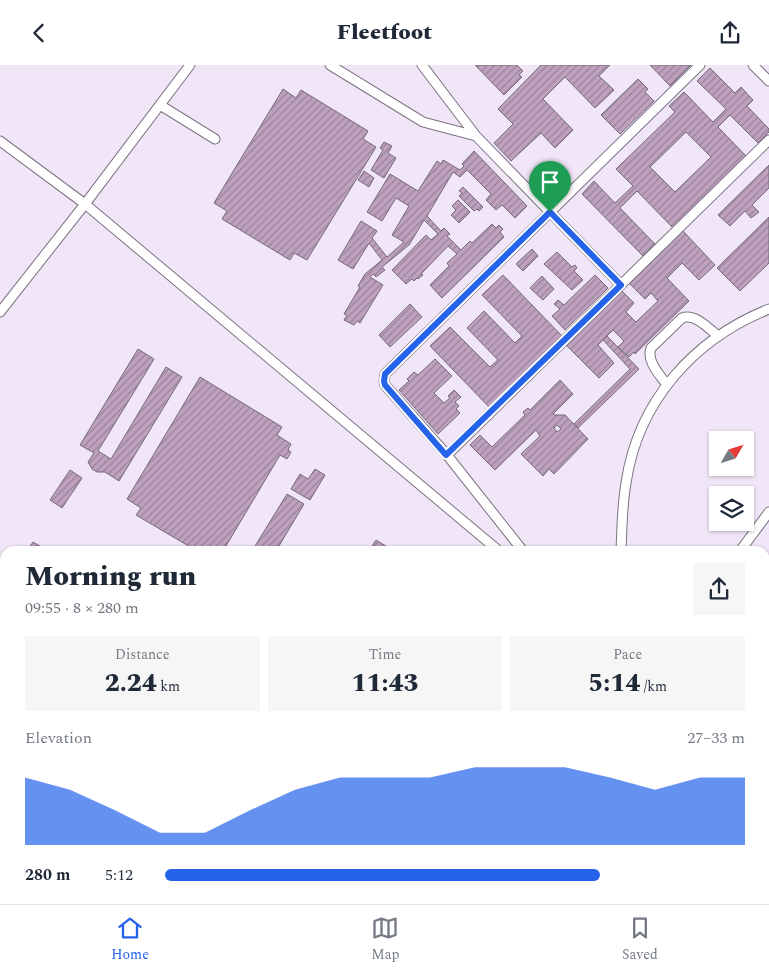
<!DOCTYPE html>
<meta charset="utf-8">
<style>
body{margin:0;font-family:Spectral,serif;background:#f6f6f7;color:#1f2937;height:100vh;display:flex;flex-direction:column;font-size:19px;white-space:nowrap}
*{box-sizing:border-box;margin:0}
p{font-size:16px;color:#747a83}
.icon{flex:none;width:28px;height:28px;fill:none;stroke:currentColor;stroke-width:2;stroke-linecap:round;stroke-linejoin:round}
.map{position:relative;flex:1;overflow:hidden}
.drawer{position:absolute;left:0px;top:481px;width:770px;height:359px;display:flex;flex-direction:column;background:#fff;border-radius:15px 15px 0 0;box-shadow:0 1px 4px #0004}
.drawer>*{flex:none}
.needle{width:32px;rotate:51deg}
.buttons{position:absolute;left:709px;top:366px;display:grid;gap:10px}
.buttons a{display:grid;place-items:center;width:45px;height:45px;border-radius:0px;background:#fff;box-shadow:0 1px 4px #0004;font-size:25px}
.pin{position:absolute;display:grid;place-items:center;width:42px;height:42px;color:#fff;margin:-51px -21px;border-radius:50% 50% 50% 0;rotate:-45deg;box-shadow:0 0 5px #0007}
.pin .icon{rotate:45deg}
.round{display:grid;place-items:center;flex:none;width:52px;height:52px;border-radius:0px;background:#f6f6f7}
.head{display:flex;align-items:center;justify-content:space-between;height:85px;padding:0 25px}
h1{font-size:28px;font-weight:800;line-height:38px}
.figures{display:grid;grid-template-columns:repeat(3,1fr);gap:8px;height:85px;padding:5px 25px}
.figures div{display:grid;align-content:center;border-radius:0px;background:#f6f6f7;text-align:center}
.figures b{font-size:25px;font-weight:800}
.figures small{font-size:14px;font-weight:400}
.figures p{font-size:14px}
.chart{height:140px;padding:10px 25px}
.chart p{display:flex;justify-content:space-between}
.chart svg{width:100%;height:90px;margin-top:5px;fill:#2563eb;opacity:.7}
ul{padding:0 25px;list-style:none;font-size:16px}
li{display:grid;grid-template-columns:80px 60px 1fr;align-items:center;height:38px}
li i{height:12px;border-radius:6px;background:#2563eb}
header{display:flex;justify-content:space-between;align-items:center;height:65px;padding:0 25px;background:#fff;font-size:22px;font-weight:800}
.menu{display:flex;justify-content:space-around;align-items:center;height:70px;border-top:1px solid #e0e1e3;background:#fff;font-size:14px;color:#747a83}
.menu a{display:grid;justify-items:center;gap:2px}
.menu .on{color:#2563eb}
.map>svg:first-child{display:block}
</style>
<header><svg class="icon" aria-label="back" viewBox="0 0 24 24"><path d="M15 5l-7 7 7 7"/></svg>Fleetfoot<svg class="icon" aria-label="share" viewBox="0 0 24 24"><path d="M12 15V3M7 8l5-5 5 5M5 13v7h14v-7"/></svg></header>
<div class="map">
<svg width="769" height="839" viewBox="0 0 769 839">
<defs>
<pattern id="building-hatch" width="6" height="6" patternUnits="userSpaceOnUse" patternTransform="scale(1.25)"><rect width="6" height="6" fill="#bea1be"/><path d="M-1 1l2-2M0 6l6-6M5 7l2-2" fill="none" stroke="#99829a"/></pattern>
</defs>
<rect width="100%" height="100%" fill="#f1e6f7"/>
<!-- building -->
<path fill="url(#building-hatch)" stroke="#776a77" fill-rule="evenodd" d="M475 0H517L523 6 519 10 522 12 504 30Z
M541 0H610L599 11 614 25 595 43 565 12 543 34 573 65 555 83 541 68 511 96 494 78 513 59 498 44Z
M650 0H691L670 21Z
M710 3 735 28 741 22 753 35 747 41 769 64V67L758 78 730 50 718 62 747 92 674 164 637 126 620 143 655 179 643 191 582 129 594 116 615 138 633 121 616 104 675 47 669 41 684 27 713 57 726 44 697 16ZM686 67 711 92 675 127 650 102Z
M638 14 648 24 645 27 654 36 620 69 601 50Z
M283 24 296 33 301 25 368 66 363 74 376 82 307 195 294 188 290 195 222 154 227 146 214 138Z
M384 77 392 81 388 88 396 93 384 113 371 105 383 85 380 83Z
M474 86 527 141 515 153 502 140 496 145 486 135 491 129 467 105 460 112 453 107 427 151 441 166 444 163 450 169 447 171 461 185 470 176 472 178 492 159 496 163 499 160 503 164 500 167 504 172 442 233 430 220 449 201 447 198 457 189 448 181 421 209 423 210 418 214 417 213 414 216 412 214 406 219 392 205 426 170 431 175 438 169 424 155 409 180 382 202 385 205 376 212 373 209 370 212 383 220 360 258 357 256 354 260 344 255 347 250 344 249 360 222 358 221 365 209 382 195 369 178 353 204 338 195 361 156 377 166 372 173 387 192 404 177 392 170 409 141 396 133 382 156 367 147 390 109 418 126 437 96 441 99 443 95 460 105 464 101 462 99Z
M769 100V123L752 140 759 147 751 153 745 146 730 161 718 150Z
M364 106 374 113 369 122 358 115Z
M463 122 483 142 479 146 477 144 474 146 459 131 462 128 459 126Z
M458 135 470 147 459 158 451 150 456 145 452 141Z
M769 152V198L740 226 717 203Z
M683 166 715 200 699 215 682 198 667 213 689 236 635 289 634 287 629 292 618 282 624 276 613 265 598 280 614 298 599 313 566 280 622 226 634 238 626 247 636 257 658 236 651 228 645 234 629 218Z
M532 184 538 191 523 206 516 199Z
M557 187 572 202 575 200 577 203 574 206 583 215 572 225 544 199Z
M503 210 563 272 490 343 430 281 450 262 490 302 498 295 467 263 484 246 515 278 522 271 482 230Z
M595 210 608 223 565 265 552 251 560 244 554 239 558 235 564 240Z
M542 211 554 224 543 235 530 223Z
M410 239 422 252 390 282 379 270Z
M607 271 639 304 578 363 574 359 630 304 603 275Z
M138 284 154 294 98 386 111 394 166 302 182 312 119 416 105 407H97L92 404 88 397 94 388 80 380Z
M435 294 452 311 434 328 444 338 450 333 448 331 454 325 461 332 455 337 459 341 456 344 460 348 438 369 399 325 409 316 407 314 414 307 418 310Z
M200 312 282 362 277 370 291 379 288 385 291 387 287 394 280 390 223 486H213L209 483 207 486H197L136 450 141 443 127 434Z
M560 315 573 329 553 349 554 350H565L588 374 554 409 549 404 543 411 521 389 540 371 536 365 495 405 470 380 480 370 492 382 525 350 523 347 528 343 530 345ZM557 360 561 364 557 367 554 363Z
M315 404 325 410 310 435 291 424 300 409 308 414Z
M70 405 82 413 62 443 50 435Z
M287 429 304 439 276 486H252Z
M376 475 394 486H369Z
M33 477 48 486H27Z
M5 523V543L0 540V531Z
M5 665V803L0 811V673Z
M6 835H90L87 839H4Z
M111 835H194L192 839H109Z
M231 835H314L312 839H228Z
M331 835H340L347 839H328Z
M393 835H400L406 839H390Z
M443 835H494L496 837 495 839H449Z
M539 835H563L570 839H536Z"/>
<g fill="none" stroke-linecap="round" stroke-linejoin="round">
<defs>
<path id="service" d="M330 0 423 57 476 71
M422 0 476 71 621 220
M753 0 769 16
M160 40 215 74
M0 76 85 139 499 486
M0 247 85 139 190 0
M667 320C660 310 646 296 651 283L682 253C695 248 708 263 718 271
M447 390 769 75
M523 486 447 390 385 320 384 316 385 309 700 0
M621 486C622 464 622 440 626 418 638 336 694 274 769 244
M740 486 769 447
M510 839 512 835"/>
</defs>
<!-- service casing -->
<use href="#service" stroke="#7c7281" stroke-width="11"/>
<!-- service -->
<use href="#service" stroke="#fff" stroke-width="9"/>
</g>
<g fill="none" stroke-linecap="round" stroke-linejoin="round">
<defs>
<path id="route" d="M550 147 621 220 446 390 385 320 384 316 385 309Z"/>
</defs>
<!-- route casing -->
<use href="#route" stroke="#fff" stroke-width="10"/>
<!-- route -->
<use href="#route" stroke="#2563eb" stroke-width="6"/>
</g>
</svg>
<div class="buttons">
<a><svg class="needle" viewBox="-14 -14 28 28"><path d="M0-13l5 13h-10z" fill="#e53935"/><path d="M0 13l5-13h-10z" fill="#747a83"/></svg></a>
<a><svg class="icon" aria-label="layers" viewBox="0 0 24 24"><path d="M12 4l9 5-9 5-9-5zM3 14l9 5 9-5"/></svg></a>
</div>
<div class="pin" style="left:550px;top:147px;background:#1e9e55"><svg class="icon" aria-label="arrive" viewBox="0 0 24 24"><path d="M6 21V4h12l-3 4 3 4H6"/></svg></div>
<section class="drawer">
<div class="head"><div><h1>Morning run</h1><p>09:55 · 8 × 280 m</p></div><a class="round"><svg class="icon" aria-label="share" viewBox="0 0 24 24"><path d="M12 15V3M7 8l5-5 5 5M5 13v7h14v-7"/></svg></a></div>
<div class="figures">
<div><p>Distance</p><b>2.24<small> km</small></b></div>
<div><p>Time</p><b>11:43</b></div>
<div><p>Pace</p><b>5:14<small> /km</small></b></div>
</div>
<div class="chart"><p><span>Elevation</span>27–33 m</p>
<svg viewBox="0 0 160 44" preserveAspectRatio="none"><path d="M0 44V11L10 17L20 27L30 38L40 38L50 27L60 17L70 11L80 11L90 11L100 6L110 6L120 6L130 11L140 17L150 11L160 11V44z"/></svg>
</div>
<ul>
<li><b>280 m</b>5:12<i style="width:75%"></i></li>
</ul>
</section>
</div>
<nav class="menu">
<a class="on"><svg class="icon" aria-label="home" viewBox="0 0 24 24"><path d="M3 11l9-7 9 7M6 9v11h12V9"/></svg>Home</a>
<a><svg class="icon" aria-label="map" viewBox="0 0 24 24"><path d="M3 6l6-2 6 2 6-2v14l-6 2-6-2-6 2zM9 4v14M15 6v14"/></svg>Map</a>
<a><svg class="icon" aria-label="saved" viewBox="0 0 24 24"><path d="M7 4h10v16l-5-4-5 4z"/></svg>Saved</a>
</nav>
